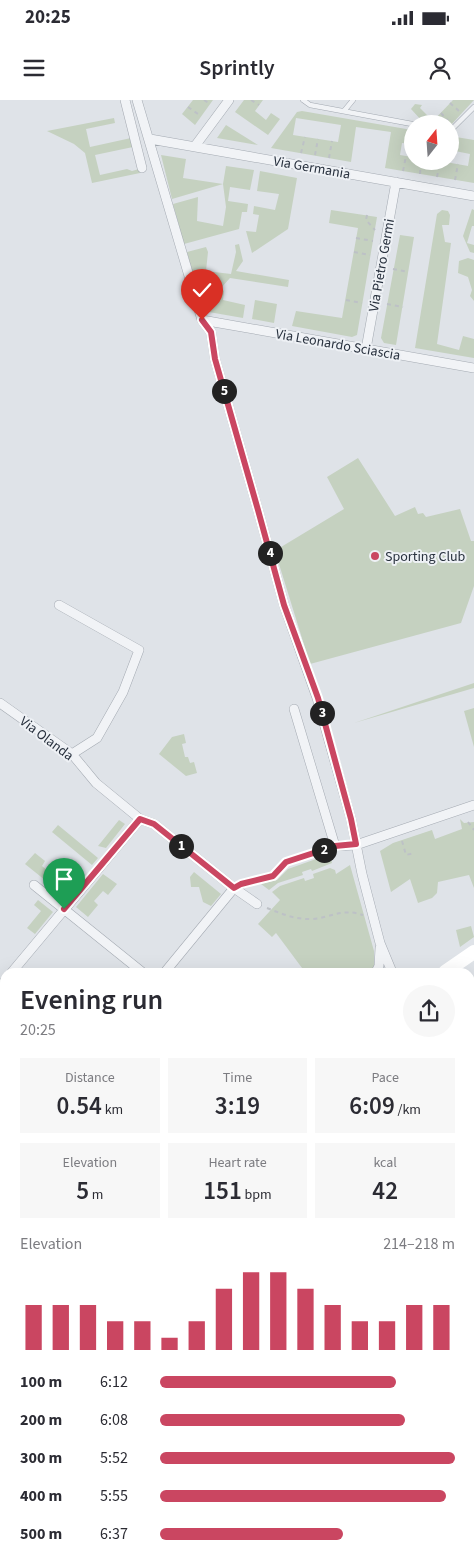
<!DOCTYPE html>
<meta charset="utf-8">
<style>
body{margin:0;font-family:"Source Sans 3",sans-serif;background:#f7f7f7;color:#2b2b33;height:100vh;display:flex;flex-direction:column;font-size:19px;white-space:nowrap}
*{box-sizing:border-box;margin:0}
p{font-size:16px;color:#7c7c81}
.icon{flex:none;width:28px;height:28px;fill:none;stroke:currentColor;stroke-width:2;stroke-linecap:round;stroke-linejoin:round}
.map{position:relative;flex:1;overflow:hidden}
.side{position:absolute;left:0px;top:868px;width:475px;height:594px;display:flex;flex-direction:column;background:#fff;border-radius:15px 15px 0 0;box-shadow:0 5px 20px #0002}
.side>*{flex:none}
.needle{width:32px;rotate:17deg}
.tools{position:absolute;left:404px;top:15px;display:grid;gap:10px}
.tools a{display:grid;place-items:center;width:55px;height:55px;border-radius:50%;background:#fff;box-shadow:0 5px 20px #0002;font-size:25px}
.pin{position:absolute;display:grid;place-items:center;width:42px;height:42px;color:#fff;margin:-51px -21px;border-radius:50% 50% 50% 0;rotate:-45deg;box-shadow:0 0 5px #0007}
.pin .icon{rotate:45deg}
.km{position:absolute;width:25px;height:25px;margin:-12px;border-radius:50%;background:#222;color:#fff;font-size:14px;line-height:25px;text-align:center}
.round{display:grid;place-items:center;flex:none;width:52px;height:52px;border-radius:26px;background:#f7f7f7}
.head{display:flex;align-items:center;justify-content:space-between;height:85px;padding:0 20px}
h1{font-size:28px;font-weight:600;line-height:38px}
.stats{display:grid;grid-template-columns:repeat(3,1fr);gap:8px;height:85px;padding:5px 20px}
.stats div{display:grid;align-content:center;border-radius:0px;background:#f7f7f7;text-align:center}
.stats b{font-size:25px;font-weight:600}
.stats small{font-size:14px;font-weight:400}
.stats p{font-size:14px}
.chart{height:140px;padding:10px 20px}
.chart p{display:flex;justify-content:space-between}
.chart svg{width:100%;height:90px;margin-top:5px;stroke:#ca4661;stroke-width:6}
ul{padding:0 20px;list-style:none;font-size:16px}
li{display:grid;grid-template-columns:80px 60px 1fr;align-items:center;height:38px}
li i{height:12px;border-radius:6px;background:#ca4661}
.status{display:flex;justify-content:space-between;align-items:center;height:35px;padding:0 25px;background:#fff;direction:ltr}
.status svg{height:14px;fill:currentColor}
header{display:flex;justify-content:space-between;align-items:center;height:65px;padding:0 20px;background:#fff;font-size:22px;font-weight:600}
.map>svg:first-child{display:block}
</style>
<div class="status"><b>20:25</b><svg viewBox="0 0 49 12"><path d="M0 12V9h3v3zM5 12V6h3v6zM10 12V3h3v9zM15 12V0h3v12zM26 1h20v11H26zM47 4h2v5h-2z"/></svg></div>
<header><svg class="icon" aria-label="menu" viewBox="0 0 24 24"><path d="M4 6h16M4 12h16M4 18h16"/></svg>Sprintly<svg class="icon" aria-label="person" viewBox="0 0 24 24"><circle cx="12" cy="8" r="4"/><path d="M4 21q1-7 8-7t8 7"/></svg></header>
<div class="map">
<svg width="474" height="1461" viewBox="0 0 474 1461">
<rect width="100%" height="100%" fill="#dfe3e8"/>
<!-- green -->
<path fill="#c5d1c0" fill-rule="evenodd" d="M193 0H213L195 25 182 14Z
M244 0H263L255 11 266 20 271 13 280 19 268 35 235 12Z
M453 0H474L450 26V24L423 22 411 9 415 4 422 5 420 8 433 21Z
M302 11 412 30V44L402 43 400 55 412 57V61H440L468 66 470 54 450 50V36L474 40V83L385 68 391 32 356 27 351 62 271 48 297 12ZM296 18 341 25 338 42 293 35Z
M114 18 115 23 86 29 90 47 131 38 133 47 95 55 100 75 127 69 132 71 139 69 140 73 92 83 85 53 74 44 47 31Z
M226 25 258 45 217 38Z
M161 55 186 59 183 78 223 84 226 66 254 70 250 90 230 87 228 101 248 104 247 112H242L239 129 184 144 173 104 198 97 197 121 223 126 226 107 223 84 172 99Z
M260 71 297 78 288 129 252 153 246 131 256 132 259 115 253 114 254 106 275 110 279 94 257 91Z
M472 109 474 110V126H472L467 143 474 145V153L470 152 463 136Z
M331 110 377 117 357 235 352 237 292 226 296 211 342 218 358 128 329 123Z
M442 110 448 111 450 115 449 125H442L445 142 451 143 437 244 459 250 463 236 474 239V258L415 248 437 114Z
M400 135 414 137 396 245 384 243 381 238Z
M239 144 243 161 236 171 289 180 288 187 230 178 221 188 224 191 223 200 245 205 243 218 203 211 187 152 206 147 208 152 206 171 231 174 236 152 235 145Z
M468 158 474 160V201L470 196 472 190 468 177 458 173 459 161Z
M255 200 277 204 274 223 252 219Z
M358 358 395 416 415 407 418 414 423 413 426 417 460 409 471 441H474V486L461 523 310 564 274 448 281 447 344 409 327 377Z
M474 583V588L354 623Z
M474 608V647L464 611Z
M184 634 186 643 182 644 185 657H188L190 663 194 662 197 673 186 676 159 654 172 637Z
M460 719 464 723 474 722V788L469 775 438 782 437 793 432 798 418 803 410 779 391 792 380 751 393 743 432 730 435 739 462 729Z
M119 720 125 724 106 748 98 746Z
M58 725 98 758 92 765 52 732Z
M35 753 45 761 42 766 64 784 75 772 82 778 66 797 25 764Z
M330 754 332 763 312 771 311 769 302 772 303 775 278 783 269 790 261 784 277 780 288 769Z
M350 765 374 851V868L369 872H305L276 833 272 837 258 824 280 800 272 792 280 786 304 778 305 781 314 778 313 774 330 768 335 770 336 774Z
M194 772 221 794 211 806 203 802 199 787H191L190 777Z
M103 774 117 784 108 795 103 791 94 801 98 805 88 817 76 807Z
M38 800 53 812 35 834 27 828 41 811 34 805Z
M471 826 474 837 460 847 456 830Z
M474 920V984L470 971V921Z
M146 1456H191L196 1461H141Z
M308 1456H352L356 1461H286Z"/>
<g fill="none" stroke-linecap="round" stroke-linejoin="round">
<defs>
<path id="lane" d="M303 0 310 5 412 24
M344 11 353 0
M450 31 474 7
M235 788 241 784 273 776 286 762 335 746"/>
<path id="street" d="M125 0 142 68
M137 0 202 220 211 232 215 259 258 410 284 505 317 598 351 719 362 774 380 843 392 872
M150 39 474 96
M195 46 229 0
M202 220 474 268
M366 249 396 82
M59 505 139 550 123 592 97 638 72 654
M0 603 72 654 96 683 140 719 154 724 234 788 257 804
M294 609 335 746 356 745 474 705
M34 785 142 872
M12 872 140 719
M165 872 234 788
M376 872 379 866 380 848
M0 887 5 881
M0 993 5 997
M470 1292H474
M0 1365H5
M206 1456 210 1461
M127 1461 132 1456"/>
</defs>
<!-- lane casing -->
<use href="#lane" stroke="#a4aab2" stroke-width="5.5"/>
<!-- street casing -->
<use href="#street" stroke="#a4aab2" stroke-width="10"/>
<!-- path -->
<path stroke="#bdc1c6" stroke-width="2" stroke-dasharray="4 4" stroke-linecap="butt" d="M204 0 210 4
M251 0 259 5
M450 3 460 12
M188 7 201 16
M441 13 448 21
M301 53 305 37
M315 55 318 39
M329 58 332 41
M403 71 406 56
M420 74 421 61
M437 77 440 61
M455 80 458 64
M367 115 366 120 375 130
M356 138 373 141
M354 152 370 155
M393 169 408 172
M346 200 362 203
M387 204 403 207
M468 722 474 730
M402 741 406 755 414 753
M267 808C282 814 296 820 313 819 333 817 342 808 363 815
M471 1306V1319
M75 1456 78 1461
M62 1461 63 1456
M176 1461 181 1456"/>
<!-- lane -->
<use href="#lane" stroke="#f1f3f6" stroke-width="4.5"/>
<!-- street -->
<use href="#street" stroke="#f1f3f6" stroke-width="9"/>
<!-- secondary -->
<path stroke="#fff" stroke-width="14" d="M445 872 474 852
M470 1143 474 1156
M0 1273 5 1267"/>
</g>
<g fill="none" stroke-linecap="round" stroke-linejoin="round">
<defs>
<path id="route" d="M64 809 140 719 154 724 234 788 241 784 273 776 286 762 335 746 356 744 351 719 318 598 284 505 258 410 215 259 211 232 202 220"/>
</defs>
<!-- route casing -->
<use href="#route" stroke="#fff" stroke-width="10"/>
<!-- route -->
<use href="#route" stroke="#ca4661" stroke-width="6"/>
</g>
<!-- markers -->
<circle fill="#ca4661" stroke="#eef1f5" stroke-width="2" cx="375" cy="456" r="5"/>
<g text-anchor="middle" stroke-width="4" stroke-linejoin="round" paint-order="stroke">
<!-- street labels -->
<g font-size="14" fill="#28313e" stroke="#eef1f5">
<text transform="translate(312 67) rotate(10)" y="5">Via Germania</text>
<text transform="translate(381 165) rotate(-80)" y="5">Via Pietro Germi</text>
<text transform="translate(338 244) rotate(10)" y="5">Via Leonardo Sciascia</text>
<text transform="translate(47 638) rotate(37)" y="5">Via Olanda</text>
</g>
<!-- poi labels -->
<g font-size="14" fill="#28313e" stroke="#eef1f5" text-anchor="start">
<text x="385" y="461">Sporting Club</text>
</g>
</g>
</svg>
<div class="tools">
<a><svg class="needle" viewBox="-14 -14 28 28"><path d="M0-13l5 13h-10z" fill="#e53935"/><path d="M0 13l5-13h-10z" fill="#7c7c81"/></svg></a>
</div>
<div class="pin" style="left:64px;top:809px;background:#1e9e55"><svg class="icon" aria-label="arrive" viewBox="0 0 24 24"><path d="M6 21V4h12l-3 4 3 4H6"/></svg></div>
<div class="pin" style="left:202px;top:220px;background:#d93025"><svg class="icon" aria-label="check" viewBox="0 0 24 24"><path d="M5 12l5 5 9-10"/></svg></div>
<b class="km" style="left:181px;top:746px">1</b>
<b class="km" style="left:324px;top:750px">2</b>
<b class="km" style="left:322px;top:613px">3</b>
<b class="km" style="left:270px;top:453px">4</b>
<b class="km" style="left:224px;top:291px">5</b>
<section class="side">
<div class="head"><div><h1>Evening run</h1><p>20:25</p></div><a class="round"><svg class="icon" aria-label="share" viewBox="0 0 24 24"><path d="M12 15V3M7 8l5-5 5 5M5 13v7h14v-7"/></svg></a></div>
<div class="stats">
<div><p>Distance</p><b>0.54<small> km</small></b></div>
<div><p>Time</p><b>3:19</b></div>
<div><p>Pace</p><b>6:09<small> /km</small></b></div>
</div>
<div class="stats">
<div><p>Elevation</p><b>5<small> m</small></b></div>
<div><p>Heart rate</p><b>151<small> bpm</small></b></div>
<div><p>kcal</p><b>42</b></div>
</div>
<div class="chart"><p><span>Elevation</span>214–218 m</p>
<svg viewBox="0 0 160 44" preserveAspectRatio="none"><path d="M5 44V22M15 44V22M25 44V22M35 44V30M45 44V30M55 44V38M65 44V30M75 44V14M85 44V6M95 44V6M105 44V14M115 44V22M125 44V30M135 44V30M145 44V22M155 44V22"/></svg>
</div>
<ul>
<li><b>100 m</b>6:12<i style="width:80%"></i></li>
<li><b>200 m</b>6:08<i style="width:83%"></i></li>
<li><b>300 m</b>5:52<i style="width:100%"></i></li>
<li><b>400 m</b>5:55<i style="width:97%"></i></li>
<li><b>500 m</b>6:37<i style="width:62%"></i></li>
</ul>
</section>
</div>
